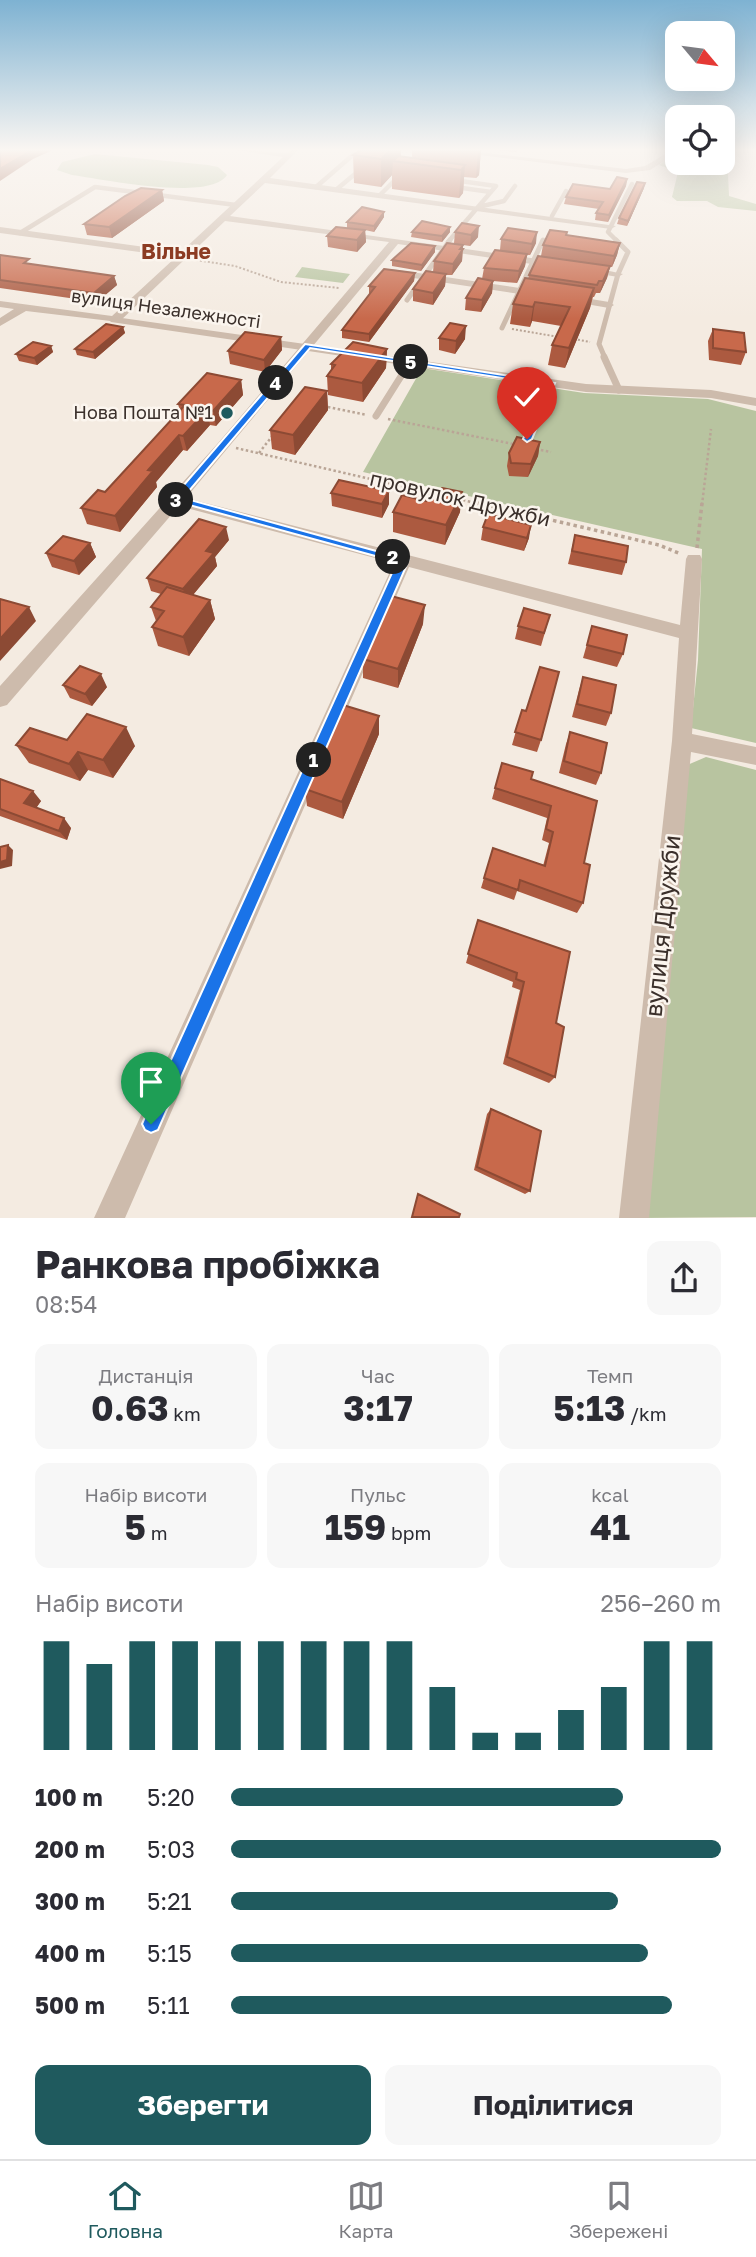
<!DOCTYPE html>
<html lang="uk">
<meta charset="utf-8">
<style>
body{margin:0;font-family:"Golos Text",sans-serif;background:#f7f7f7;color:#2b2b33;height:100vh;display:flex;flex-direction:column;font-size:26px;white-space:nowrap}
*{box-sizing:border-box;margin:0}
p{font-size:23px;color:#7c7c81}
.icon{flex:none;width:38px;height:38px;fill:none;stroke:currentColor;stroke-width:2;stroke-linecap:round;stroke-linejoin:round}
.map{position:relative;height:1218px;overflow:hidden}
.sheet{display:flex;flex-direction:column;background:#fff;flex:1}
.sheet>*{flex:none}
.needle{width:46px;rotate:119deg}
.buttons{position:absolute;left:665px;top:21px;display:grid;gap:14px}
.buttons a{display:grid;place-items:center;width:70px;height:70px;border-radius:14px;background:#fff;box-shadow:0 7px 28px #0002;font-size:35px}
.pin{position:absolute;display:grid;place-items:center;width:60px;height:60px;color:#fff;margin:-72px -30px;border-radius:50% 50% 50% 0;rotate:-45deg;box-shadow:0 0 7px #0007}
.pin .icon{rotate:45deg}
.km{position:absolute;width:35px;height:35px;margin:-18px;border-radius:50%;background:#222;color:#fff;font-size:19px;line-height:35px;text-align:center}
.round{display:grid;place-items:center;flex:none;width:74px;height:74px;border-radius:14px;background:#f7f7f7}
.headline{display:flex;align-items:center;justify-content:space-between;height:119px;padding:0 35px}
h1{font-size:38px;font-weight:700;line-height:52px}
.stats{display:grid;grid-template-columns:repeat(3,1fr);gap:10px;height:119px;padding:7px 35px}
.stats div{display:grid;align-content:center;border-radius:14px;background:#f7f7f7;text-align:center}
.stats b{font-size:35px;font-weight:700}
.stats small{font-size:19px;font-weight:400}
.stats p{font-size:19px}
.chart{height:196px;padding:14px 35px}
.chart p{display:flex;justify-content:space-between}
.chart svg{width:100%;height:126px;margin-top:7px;stroke:#1f5a5e;stroke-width:6}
.cta{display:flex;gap:14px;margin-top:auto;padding:14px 35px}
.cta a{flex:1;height:80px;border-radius:14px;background:#1f5a5e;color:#fff;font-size:28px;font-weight:700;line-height:80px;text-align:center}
.cta a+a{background:#f7f7f7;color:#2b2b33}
ul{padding:0 35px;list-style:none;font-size:23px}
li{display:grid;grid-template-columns:112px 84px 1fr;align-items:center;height:52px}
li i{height:18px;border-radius:9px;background:#1f5a5e}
.menu{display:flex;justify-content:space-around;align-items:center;height:98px;border-top:2px solid #e1e1e2;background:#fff;font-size:19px;color:#7c7c81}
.menu a{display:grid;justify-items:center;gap:4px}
.menu .selected{color:#1f5a5e}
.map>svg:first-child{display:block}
</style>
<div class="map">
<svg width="756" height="1218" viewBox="0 0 756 1218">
<rect width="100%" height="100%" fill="#f4ebe1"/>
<!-- green -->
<path fill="#b8c4a0" d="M723 149H733L727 154 729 196 756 204V211L718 207 707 201H677L672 197 678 172 659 165 677 152V163H723Z
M95 154 208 165 218 167 227 175C210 202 102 179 72 175L57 170 62 162Z
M302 267 350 274 343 283 295 277Z
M422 368 584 393 708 399 756 411V743L691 728 698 660 702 549 363 472Z
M706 757 756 770V1217L640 1218 685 766Z"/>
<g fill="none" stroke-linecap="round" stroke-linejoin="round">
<!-- path-far2 -->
<path stroke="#b9a596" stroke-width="2" stroke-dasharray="2 2" stroke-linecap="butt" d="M196 260 235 266 281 282 339 288
M512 329 559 337
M574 339 590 342"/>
<!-- path-far1 -->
<path stroke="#b9a596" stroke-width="2.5" stroke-dasharray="2.5 2.5" stroke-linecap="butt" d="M323 406 367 415
M388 419 518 445
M236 448 440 495
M536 449 551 452
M259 453 273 435
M458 499 485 505
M702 505 711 429"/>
<!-- path -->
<path stroke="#b9a596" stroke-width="3.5" stroke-dasharray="3.5 3.5" stroke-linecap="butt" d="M478 503 659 545 681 554
M697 548 702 503"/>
<!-- service-far2 -->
<path stroke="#cdbbac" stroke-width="4.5" d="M316 187 354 154 365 156
M455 187 491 192
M337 189 362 168
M380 195 401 174
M478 207 504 201 515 186
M552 216 566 191
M20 233 95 187 236 205
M448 242 496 186 453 180
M618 242 608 232 632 184"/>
<!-- service-far1 -->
<path stroke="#cdbbac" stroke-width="5" d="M407 300 450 240
M502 328 543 240
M605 358 599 344 618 274 628 252 616 240"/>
<!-- service -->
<path stroke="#cdbbac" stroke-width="7" d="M604 357 619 390
M376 416 410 362
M527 439 551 383"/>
<!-- minor -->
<path fill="#cdbbac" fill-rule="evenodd" d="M229 149 288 153 292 149H299L270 178 616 226 611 229 265 183 230 216 559 262 564 265 559 268 398 244 186 498 680 625 686 559 688 555H700L702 559 692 734 756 747V765L691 752 649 1218H619L672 741 679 638 409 567 125 1218H94L394 563 179 506 7 705 0 707V686L219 442 389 242 225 221 119 322 26 311 0 326V318L14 309 0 307V301L112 316 176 257 0 233V227L181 252 283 157Z
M431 149H451L626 169 645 166 674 149H677V153L650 170 626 173Z
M587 266 623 274 618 277 583 271 582 269Z
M391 269 540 291 545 294 540 297 387 274 386 272Z
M567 295 609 302 614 305 609 308 563 300 562 298Z"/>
<!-- tertiary -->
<path fill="#cdbbac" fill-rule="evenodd" d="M115 317 586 384 711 390 756 398V406L711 398 586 392 111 322 109 320Z"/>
</g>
<!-- wall -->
<path fill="#ac5a40" d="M363 149H401V157L412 158V149H481L479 175 476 178 464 177 463 193 459 198 392 189V175L381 187 354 183 353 155Z
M488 149H519L516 152Z
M627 179 626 186 608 222 595 220 596 213 599 209 564 204 566 197 610 189Z
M644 188 627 226 617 224 619 218Z
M162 190 164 201 112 238 87 235 84 224Z
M384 212V217L374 232 365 230 366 242 357 252 328 247 327 236 347 228V222Z
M462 223 478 237 470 246 463 245 462 261 452 275H446L445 286 433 305 413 301V289L433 272 434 261 454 243 455 232Z
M450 227V232L442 242 411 237 412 232Z
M567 232V235L620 243 617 255 612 267H610L607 278 600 293H596L594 297H593L590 308 565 368 548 365 552 345 561 326 532 321 530 327 510 324 513 304 528 279 529 275 541 256 543 245Z
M501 239 536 243 530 255H527L525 266 517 283 493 281 492 293 481 312 465 310 466 298 482 279 484 268 500 250Z
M435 246V252L421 271 392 266V260Z
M0 255 31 264 114 276 117 285 97 302 0 288Z
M415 273 414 281 369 342 342 338V330L370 294H369V286Z
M123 327 125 333 95 359 77 355 75 349Z
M713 329 746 352 741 365 709 360 708 341Z
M281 337 282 350 265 372 230 364 228 351Z
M439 338 465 339 455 354 439 350Z
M51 346 53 352 37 365 19 361 16 354Z
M387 349 386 368 363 402 328 395 327 376 331 370V364Z
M241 380 243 395 216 426 210 425 187 451 183 450 156 482 157 487 120 532 87 524 81 508 105 492 180 411 178 404Z
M327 391 328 410 295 455 272 449 270 430Z
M540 442 538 456 528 477 509 476 507 466 509 453Z
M331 493 389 504 382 518 332 506Z
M393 512H460L445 545 393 532Z
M483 527 529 538 524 551 481 540Z
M575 535 626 562 622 575 568 564Z
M229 540 215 557 217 566 193 595 210 600 215 619 189 656 158 646 152 627 156 621 151 607 161 594 151 591 147 578Z
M90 543 96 557 79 575 52 567 46 553Z
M550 615 541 646 515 639 518 626Z
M423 624 398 688 363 678V659Z
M592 626 623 654 617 667 583 658Z
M583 677 611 713 606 726 572 717 579 690Z
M63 685 107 687 92 706 70 698Z
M522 710 541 740 537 752 512 745Z
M379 716V734L343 819 307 806 305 789Z
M570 732 601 773 596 785 559 773 566 744Z
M67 740 135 746 113 778 88 770 80 781 29 763 16 745Z
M0 779 41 801 36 808 71 828 67 840 0 816Z
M531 779 597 801 584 863 583 903 577 913 517 891 514 900 481 888 493 848 543 866 549 843 542 840 547 818 492 799 495 788Z
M478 920 556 1023 555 1077 549 1083 503 1064 520 990 512 987 513 982 466 963Z
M491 1109 530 1191 525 1194 474 1170 487 1114Z"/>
<!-- shaded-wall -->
<path fill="#8c4a34" d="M34 149H55L33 159 0 181V169Z
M392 149H401V162L393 161 392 175 381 187V159Z
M481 149 479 175 476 178 478 151Z
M465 165 463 193 459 198 461 170Z
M627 179 626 186 608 222 609 215Z
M645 183 644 188 627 226 628 221Z
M162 190 164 201 112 238 109 227Z
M384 212V217L374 232V226Z
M479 226 478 237 470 246 471 235Z
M450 227V232L442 242V236Z
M365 230 366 242 357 252V240Z
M537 232 536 243 530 255 532 244Z
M620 243 617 255 612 267 614 256Z
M463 245 462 261 452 275 453 264 460 249Z
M435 246V252L421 271 422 265Z
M527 254 525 266 517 283 519 271Z
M610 266 607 278 600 293 603 281Z
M415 273 414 281 369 342V334Z
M446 274 445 286 433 305V293Z
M114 276 117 285 97 302 94 293Z
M493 281 492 293 481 312 482 300Z
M594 288 590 308 565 368 569 348Z
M535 302 532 321 530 327 533 307Z
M466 326 465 339 455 354 456 341Z
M123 327 125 333 95 359 93 352Z
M281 337 282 350 265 372 264 360Z
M51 346 53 352 37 365 34 358Z
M387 349 386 368 363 402 362 383Z
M241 380 243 395 216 426 213 411Z
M327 391 328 410 295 455 293 435Z
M207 410 210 425 187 451 183 436Z
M179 435 183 450 156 482 157 487 120 532 115 516 148 470Z
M540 442 538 456 528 477 531 464Z
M389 491V504L382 518V504Z
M462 492 460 512 445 545 446 525Z
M531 525 529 538 524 551 527 538Z
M226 527 229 540 215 557 217 566 187 602 183 589 206 551Z
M90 543 96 557 79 575 74 561Z
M210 600 215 619 189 656 183 637Z
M425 605 423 624 398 688V669Z
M29 607 36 621 0 661V639Z
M101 674 107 687 92 706 85 694Z
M379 716V734L343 819 342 802Z
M126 727 135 746 113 778 103 760Z
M78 752 88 770 80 781 69 764Z
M33 791 41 801 32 814 24 803Z
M64 818 71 828 67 840 59 831Z
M8 845 13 850 12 866 0 869V862Z"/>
<!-- building -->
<path fill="#c8694b" stroke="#8c4a34" stroke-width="2" d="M0 149H34L0 169Z
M363 149H392L381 159 353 155Z
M460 149H481L478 151Z
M398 156 465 165 461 170 393 161Z
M617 177 627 179 609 215 596 213 603 202 566 197 573 184 610 189Z
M637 182 645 183 628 221 619 218Z
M141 188 162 190 109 227 84 224 125 196Z
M362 207 384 212 374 226 347 222Z
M422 221 450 227 442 236 412 232Z
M462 223 479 226 471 235 455 232Z
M336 227 365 230 357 240 327 236Z
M508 228 537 232 532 244 501 239Z
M550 230 567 232 566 235 620 243 614 256 543 245Z
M411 243 435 246 422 265 392 260Z
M447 243 463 245 460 249H463L453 264 434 261Z
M495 250 527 254 519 271 484 268Z
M0 255 29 259 24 263 114 276 94 293 0 280Z
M538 256 610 266 603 281H599L597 285 529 275Z
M384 269 415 273 369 334 342 330 375 287 369 286Z
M426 271 446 274 433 293 413 289Z
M478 278 493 281 482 300 466 298Z
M525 278 594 288 569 348 552 345 570 307 535 302 533 307 513 304Z
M450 323 466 326 456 341 439 338Z
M106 324 123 327 93 352 75 349Z
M713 329 744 333 746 352 713 348Z
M245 332 281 337 264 360 228 351Z
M33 342 51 346 34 358 16 354Z
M353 342 387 349 362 383 327 376 335 365 331 364Z
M207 373 241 380 213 411 207 410 183 436 179 435 148 470 153 471 115 516 81 508 98 490 105 492 185 405 178 404Z
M305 387 327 391 293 435 270 430Z
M517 437 540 442 531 464 511 463 509 453Z
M339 480 389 491 382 504 331 493Z
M442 488 462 492 446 525 393 512 402 495 426 501 429 495 437 497Z
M488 514 531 525 527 538 483 527Z
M199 519 226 527 206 551 214 553 183 589 147 578Z
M575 535 628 546 626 562 572 551Z
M63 536 90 543 74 561 46 553Z
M167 587 210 600 183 637 152 627 164 611 151 607Z
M391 596 425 605 398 669 363 659Z
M0 599 29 607 0 639Z
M524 608 550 615 544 633 518 626Z
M592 626 627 635 623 654 587 645Z
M80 666 101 674 85 694 63 685Z
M540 667 559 672 541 740 515 732 522 710 526 711Z
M583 677 616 685 611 713 577 704Z
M343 705 379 716 342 802 305 789Z
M87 714 126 727 103 760 78 752 69 764 16 745 30 728 67 740Z
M570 732 607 743 601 773 564 761Z
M502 763 533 772 531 779 597 801 584 863 590 865 583 903 520 880 518 890 484 878 493 848 545 866 553 832 546 829 551 806 495 788Z
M0 779 33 791 24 803 64 818 59 831 0 809Z
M8 845 7 860 0 862V847Z
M478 920 570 952 556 1023 564 1027 555 1077 507 1057 524 982 516 979 517 973 468 954Z
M491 1109 541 1131 530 1191 477 1167Z
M418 1194 460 1214 459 1217H412Z"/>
<!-- sky -->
<linearGradient id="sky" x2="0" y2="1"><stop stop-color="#7eb2d2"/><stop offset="0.47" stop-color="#faf6f2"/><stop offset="1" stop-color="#faf6f2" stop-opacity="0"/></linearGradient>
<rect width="756" height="319" fill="url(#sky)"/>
<!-- route -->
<path fill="#1a73e8" stroke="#fff" stroke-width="2" d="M305 344 555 383 532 439 527 442 523 439 546 385 310 348 183 498 409 560 158 1130 151 1133 145 1130 142 1124 145 1117 397 562 171 500Z"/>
<!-- markers -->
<circle fill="#1f5a5e" stroke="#fbf5ee" stroke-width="2.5" cx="227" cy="413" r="7"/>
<g text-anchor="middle" stroke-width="5" stroke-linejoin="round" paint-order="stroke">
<!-- far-street labels -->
<g font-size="18" fill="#3b302b" stroke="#fbf5ee">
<text transform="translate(166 309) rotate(8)" y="6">вулиця Незалежності</text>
</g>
<!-- far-poi labels -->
<g font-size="18" fill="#3b302b" stroke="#fbf5ee" text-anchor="end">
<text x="213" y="419">Нова Пошта №1</text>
</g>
<!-- far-quarter labels -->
<g font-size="21" font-weight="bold" fill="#8c3b22" stroke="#fbf5ee">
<text x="176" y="259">Вільне</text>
</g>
<!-- street labels -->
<g font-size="21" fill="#3b302b" stroke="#fbf5ee">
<text transform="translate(460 499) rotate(13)" y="7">провулок Дружби</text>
</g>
<!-- near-street labels -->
<g font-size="24" fill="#3b302b" stroke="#fbf5ee">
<text transform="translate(663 926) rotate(-84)" y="8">вулиця Дружби</text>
</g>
</g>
</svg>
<div class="buttons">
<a><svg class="needle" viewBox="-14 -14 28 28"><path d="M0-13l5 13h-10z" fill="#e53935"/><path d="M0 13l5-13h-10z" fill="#7c7c81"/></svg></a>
<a><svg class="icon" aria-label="locate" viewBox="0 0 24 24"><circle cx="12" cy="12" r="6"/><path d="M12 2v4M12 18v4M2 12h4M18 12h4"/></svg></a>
</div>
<div class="pin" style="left:151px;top:1124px;background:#1e9e55"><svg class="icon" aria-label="arrive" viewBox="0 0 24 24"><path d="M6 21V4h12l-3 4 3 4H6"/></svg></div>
<div class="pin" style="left:527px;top:439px;background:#d93025"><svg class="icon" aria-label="check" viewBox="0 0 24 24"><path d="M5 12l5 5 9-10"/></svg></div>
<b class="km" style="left:314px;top:760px">1</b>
<b class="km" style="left:393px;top:557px">2</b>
<b class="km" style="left:176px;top:500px">3</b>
<b class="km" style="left:276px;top:383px">4</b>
<b class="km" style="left:411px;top:362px">5</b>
</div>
<section class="sheet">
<div class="headline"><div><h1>Ранкова пробіжка</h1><p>08:54</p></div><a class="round"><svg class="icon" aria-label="share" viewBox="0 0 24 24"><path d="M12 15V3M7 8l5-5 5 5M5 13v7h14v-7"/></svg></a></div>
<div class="stats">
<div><p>Дистанція</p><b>0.63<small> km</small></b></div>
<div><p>Час</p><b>3:17</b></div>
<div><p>Темп</p><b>5:13<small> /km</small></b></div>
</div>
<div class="stats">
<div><p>Набір висоти</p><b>5<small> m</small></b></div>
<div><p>Пульс</p><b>159<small> bpm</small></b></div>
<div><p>kcal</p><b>41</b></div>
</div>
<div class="chart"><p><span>Набір висоти</span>256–260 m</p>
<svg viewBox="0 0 160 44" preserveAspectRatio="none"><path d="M5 44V6M15 44V14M25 44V6M35 44V6M45 44V6M55 44V6M65 44V6M75 44V6M85 44V6M95 44V22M105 44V38M115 44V38M125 44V30M135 44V22M145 44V6M155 44V6"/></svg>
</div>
<ul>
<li><b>100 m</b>5:20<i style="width:80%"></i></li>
<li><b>200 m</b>5:03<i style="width:100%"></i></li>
<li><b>300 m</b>5:21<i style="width:79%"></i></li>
<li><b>400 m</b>5:15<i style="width:85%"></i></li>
<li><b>500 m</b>5:11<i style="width:90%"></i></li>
</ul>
<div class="cta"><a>Зберегти</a><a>Поділитися</a></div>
</section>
<nav class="menu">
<a class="selected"><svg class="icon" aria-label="home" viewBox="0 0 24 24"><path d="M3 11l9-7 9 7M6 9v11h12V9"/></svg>Головна</a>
<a><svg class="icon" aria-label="map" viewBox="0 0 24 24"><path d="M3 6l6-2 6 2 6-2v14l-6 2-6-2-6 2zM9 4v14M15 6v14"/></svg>Карта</a>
<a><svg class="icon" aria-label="saved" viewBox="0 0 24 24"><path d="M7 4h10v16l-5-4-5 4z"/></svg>Збережені</a>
</nav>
